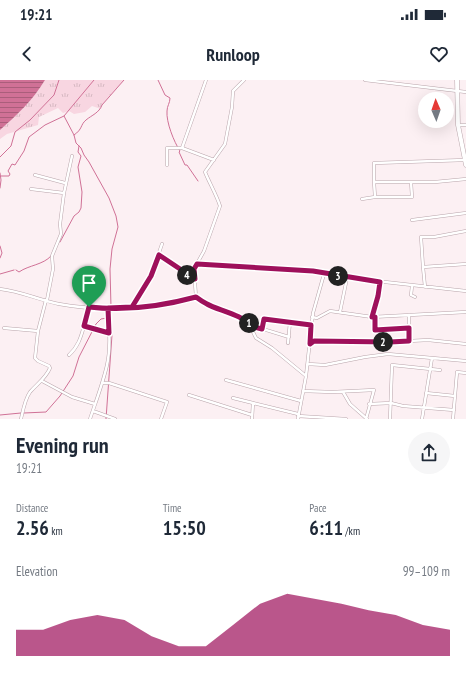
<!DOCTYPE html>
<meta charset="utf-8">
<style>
body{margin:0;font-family:"PT Sans Narrow",sans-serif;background:#f6f6f7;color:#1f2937;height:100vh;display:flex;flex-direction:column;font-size:15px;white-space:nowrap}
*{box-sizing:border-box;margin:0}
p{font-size:13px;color:#747a83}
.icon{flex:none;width:22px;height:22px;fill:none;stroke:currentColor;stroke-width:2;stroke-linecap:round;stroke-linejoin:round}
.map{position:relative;height:339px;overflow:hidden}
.drawer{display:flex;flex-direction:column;background:#fff;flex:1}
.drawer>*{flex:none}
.needle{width:26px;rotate:358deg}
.buttons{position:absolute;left:418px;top:12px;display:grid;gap:8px}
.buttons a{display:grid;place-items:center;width:36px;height:36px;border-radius:50%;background:#fff;box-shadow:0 4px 16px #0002;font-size:20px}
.pin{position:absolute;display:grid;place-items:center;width:34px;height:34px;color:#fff;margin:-41px -17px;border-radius:50% 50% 50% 0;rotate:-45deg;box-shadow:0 0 4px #0007}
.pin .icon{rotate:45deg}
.km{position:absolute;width:20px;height:20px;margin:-10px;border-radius:50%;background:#222;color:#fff;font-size:11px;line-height:20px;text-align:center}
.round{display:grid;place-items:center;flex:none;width:42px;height:42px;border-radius:21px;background:#f6f6f7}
.summary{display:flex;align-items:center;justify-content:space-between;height:68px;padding:0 16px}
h1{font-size:22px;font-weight:700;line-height:30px}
.figures{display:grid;grid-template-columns:repeat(3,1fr);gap:6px;height:68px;padding:4px 16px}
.figures div{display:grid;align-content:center}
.figures b{font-size:20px;font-weight:700}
.figures small{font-size:11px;font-weight:400}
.figures p{font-size:11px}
.chart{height:112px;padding:8px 16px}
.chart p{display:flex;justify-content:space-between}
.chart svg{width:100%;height:72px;margin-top:4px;fill:#9e105b;opacity:.7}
.status{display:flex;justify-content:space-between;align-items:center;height:28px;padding:0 20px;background:#fff;direction:ltr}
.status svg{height:11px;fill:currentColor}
header{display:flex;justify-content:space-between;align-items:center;height:52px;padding:0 16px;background:#fff;font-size:18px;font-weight:700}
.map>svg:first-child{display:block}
</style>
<div class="status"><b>19:21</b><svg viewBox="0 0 49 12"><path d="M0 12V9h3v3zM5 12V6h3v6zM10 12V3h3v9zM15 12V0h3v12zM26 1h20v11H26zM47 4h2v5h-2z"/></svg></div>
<header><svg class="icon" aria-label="back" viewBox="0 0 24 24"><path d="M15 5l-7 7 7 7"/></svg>Runloop<svg class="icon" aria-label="heart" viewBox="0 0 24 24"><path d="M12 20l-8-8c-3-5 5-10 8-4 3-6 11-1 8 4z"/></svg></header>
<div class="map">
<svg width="466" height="339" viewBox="0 0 466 339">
<defs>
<pattern id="grass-tufts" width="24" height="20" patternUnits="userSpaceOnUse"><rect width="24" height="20" fill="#f8d6e1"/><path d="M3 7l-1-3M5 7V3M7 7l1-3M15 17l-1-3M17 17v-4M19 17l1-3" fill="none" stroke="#d6b8c2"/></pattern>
<pattern id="water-rules" width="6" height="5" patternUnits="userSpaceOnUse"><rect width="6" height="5" fill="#d07196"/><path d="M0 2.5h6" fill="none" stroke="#aa5e7b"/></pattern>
</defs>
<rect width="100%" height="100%" fill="#fcf0f3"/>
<!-- grass -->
<path fill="url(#grass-tufts)" d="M45 0H124L102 25 101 29 92 26 85 32 74 34 69 31 63 33 58 28 39 37 38 45 7 54 0 59V50C17 35 33 20 45 0Z"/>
<!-- water -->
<path fill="url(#water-rules)" d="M0 0H45C33 20 17 35 0 50Z"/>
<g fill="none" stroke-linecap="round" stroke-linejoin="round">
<!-- stream -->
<path stroke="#d07196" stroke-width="1" d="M94 0 64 36 74 55 76 63 81 68 84 75 89 82 109 118 116 136 118 147 112 169 110 189 111 227
M158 0 165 15 170 18C170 23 167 26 167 31 166 42 174 62 180 71L179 72 185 85H187L198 101
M74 55C83 49 80 45 86 40 92 35 99 33 102 25L124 0
M0 77 11 66 15 52 30 40 54 15 59 0
M0 93 1 100 0 108
M1 96H9L10 94 8 91 12 84 15 85 24 71 29 57 45 45 64 36
M60 162 74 136 79 132 81 128 82 112 78 87 81 76 78 72 79 66
M0 166 2 173 0 178
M16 190 19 192C29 185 43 185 51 176
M0 194 14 190
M24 333 46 332 60 316 73 296 79 277 96 244 101 239 107 238
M0 335 21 333
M106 339 112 255 111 230"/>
<defs>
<path id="street" d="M206 0 182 68 214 80
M244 0 233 11 232 27 225 64 205 92C209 102 217 116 220 126L204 171 194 189 196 217 207 224 233 234 248 242 256 258 272 268 306 296 298 339
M365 0 466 12
M458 45H466
M167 85V68H183
M35 95 65 103
M374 102V83L465 80
M31 109 64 113
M375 117 374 102H411
M362 119 375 117H412L411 102H435L466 99
M412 140 466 133
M159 175 194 199
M197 184 318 191 358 199 466 211
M423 187 421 157H434L466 151
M412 206 411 215 415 217
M425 207 423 187 466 184
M0 209C20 211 39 220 59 224 103 232 153 229 196 217
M47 220 53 189 52 176 61 154 60 144 64 113 72 76
M132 227 151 196 162 164
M340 232 347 198
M312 237 317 238 330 231 372 237 378 216 380 202
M372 237 466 232
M375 237V249L409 248
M250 245 289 257
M84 246 89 227
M4 248 38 251
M262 249 264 239 311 245
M409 261V235
M288 263 290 242
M310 264 314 261 390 262 428 260 466 264
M69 275C78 267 81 257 84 246L109 253
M308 284 325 285 365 277 388 274 466 281
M306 296 313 233 324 194
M226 300 301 321
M42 301 72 317 95 324
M102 303H109L167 322 161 339
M303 311 332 312 374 310 366 339
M343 312 350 324 367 339
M426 313 455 316
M189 315 252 335
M233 318 253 323
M369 324 391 323 403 326 454 330
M93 331 115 339
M298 336 346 339
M21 339C23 330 25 319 30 312 37 304 46 298 50 288L49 286 38 281 35 278 38 251 46 220
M90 339C96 321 103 303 107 285 111 267 109 247 108 228
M252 339 253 323 298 334
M390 339 392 285 440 290
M422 339 432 278
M453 339 457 292 466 293"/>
<path id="secondary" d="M457 0 458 45 466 85"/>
</defs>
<!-- street casing -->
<use href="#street" stroke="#b9a5ab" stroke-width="3.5"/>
<!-- secondary casing -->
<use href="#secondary" stroke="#b9a5ab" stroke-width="5"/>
<!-- street -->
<use href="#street" stroke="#fff" stroke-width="2.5"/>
<!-- secondary -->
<use href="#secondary" stroke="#fff" stroke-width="4"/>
</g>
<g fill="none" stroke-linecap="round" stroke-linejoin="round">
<defs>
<path id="route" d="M89 227C124 231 163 226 196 217 200 220 203 222 207 224 217 230 244 235 250 246L262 249 264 239 311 245 310 264 314 261 390 262 409 261V248L375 250V237H372L378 216 380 202 313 191 197 184 194 189 195 199 159 175 151 196 132 227 108 228 109 253 84 246 89 227"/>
</defs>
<!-- route casing -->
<use href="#route" stroke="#fff" stroke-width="8"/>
<!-- route -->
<use href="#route" stroke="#9e105b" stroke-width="5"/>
</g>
</svg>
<div class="buttons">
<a><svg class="needle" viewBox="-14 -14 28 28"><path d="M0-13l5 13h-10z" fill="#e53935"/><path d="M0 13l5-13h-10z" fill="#747a83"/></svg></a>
</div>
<div class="pin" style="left:89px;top:227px;background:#1e9e55"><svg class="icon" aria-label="arrive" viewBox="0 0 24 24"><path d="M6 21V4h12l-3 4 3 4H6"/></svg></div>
<b class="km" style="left:249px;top:243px">1</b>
<b class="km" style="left:383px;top:262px">2</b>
<b class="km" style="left:338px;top:196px">3</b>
<b class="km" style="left:187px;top:195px">4</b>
</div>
<section class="drawer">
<div class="summary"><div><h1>Evening run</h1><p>19:21</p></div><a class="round"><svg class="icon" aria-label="share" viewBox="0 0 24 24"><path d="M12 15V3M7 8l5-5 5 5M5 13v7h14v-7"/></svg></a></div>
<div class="figures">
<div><p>Distance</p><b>2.56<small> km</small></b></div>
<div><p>Time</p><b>15:50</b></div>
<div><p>Pace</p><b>6:11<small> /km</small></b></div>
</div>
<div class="chart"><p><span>Elevation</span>99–109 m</p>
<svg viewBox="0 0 160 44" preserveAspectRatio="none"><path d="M0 44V28L10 28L20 22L30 19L40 22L50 32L60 38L70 38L80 25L90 12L100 6L110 9L120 12L130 16L140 19L150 25L160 28V44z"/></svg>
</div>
</section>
